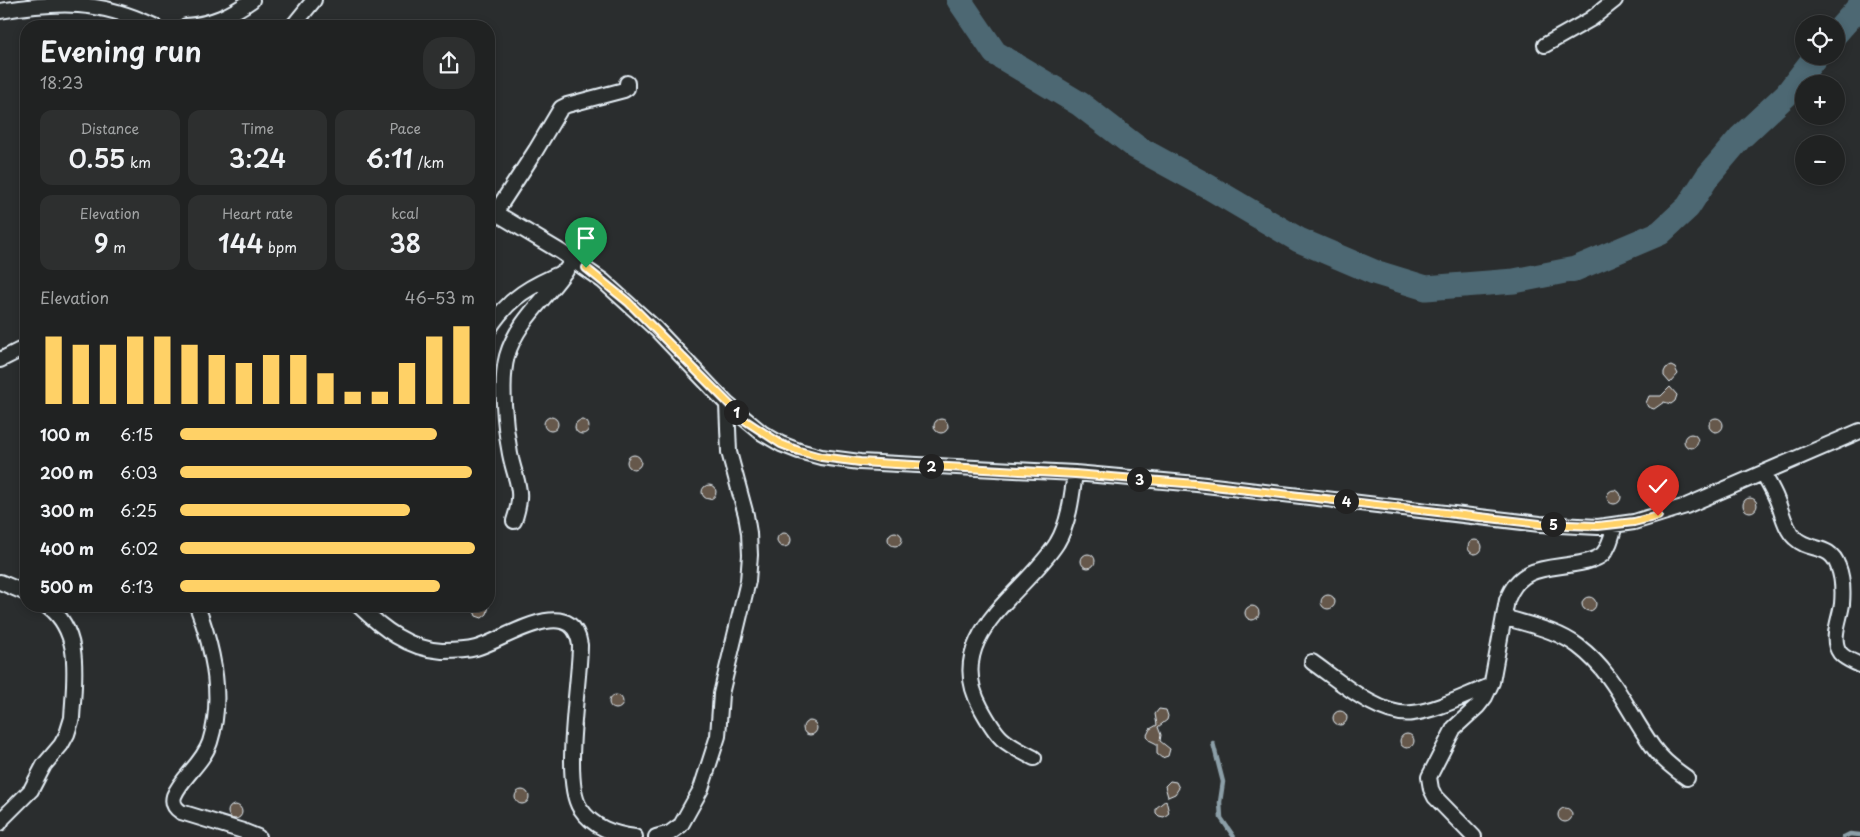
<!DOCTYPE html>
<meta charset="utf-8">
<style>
body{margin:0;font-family:"Playpen Sans",sans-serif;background:#2d2f2f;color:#f1f3f6;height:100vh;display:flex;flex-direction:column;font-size:19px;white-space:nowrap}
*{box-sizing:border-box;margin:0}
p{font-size:16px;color:#a2a4a5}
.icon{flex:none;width:28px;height:28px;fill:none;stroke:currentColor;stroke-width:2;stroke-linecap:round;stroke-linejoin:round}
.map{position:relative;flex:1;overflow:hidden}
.panel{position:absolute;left:20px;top:20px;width:475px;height:592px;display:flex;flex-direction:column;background:#202222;border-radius:20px;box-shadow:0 2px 8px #0003,0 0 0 1px #3d3f40}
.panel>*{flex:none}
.controls{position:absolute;left:1795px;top:15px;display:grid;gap:10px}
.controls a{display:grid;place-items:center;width:50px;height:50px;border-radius:50%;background:#202222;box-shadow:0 2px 8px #0003,0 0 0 1px #3d3f40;font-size:25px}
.pin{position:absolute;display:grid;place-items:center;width:42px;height:42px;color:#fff;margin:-51px -21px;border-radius:50% 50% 50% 0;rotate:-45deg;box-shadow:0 0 5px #0007}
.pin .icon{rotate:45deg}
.km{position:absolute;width:25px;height:25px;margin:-12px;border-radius:50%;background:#222;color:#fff;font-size:14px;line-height:25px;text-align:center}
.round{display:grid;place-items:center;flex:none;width:52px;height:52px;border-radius:20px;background:#2d2f2f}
.headline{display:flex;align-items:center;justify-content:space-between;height:85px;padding:0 20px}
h1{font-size:28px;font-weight:600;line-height:38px}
.metrics{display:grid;grid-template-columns:repeat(3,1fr);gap:8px;height:85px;padding:5px 20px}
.metrics div{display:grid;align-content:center;border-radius:12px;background:#2d2f2f;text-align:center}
.metrics b{font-size:25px;font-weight:600}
.metrics small{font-size:14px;font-weight:400}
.metrics p{font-size:14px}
.chart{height:140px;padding:10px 20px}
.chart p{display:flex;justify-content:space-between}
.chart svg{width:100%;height:90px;margin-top:5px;stroke:#ffd166;stroke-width:6}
ul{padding:0 20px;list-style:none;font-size:16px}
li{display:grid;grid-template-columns:80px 60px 1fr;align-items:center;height:38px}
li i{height:12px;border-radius:6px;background:#ffd166}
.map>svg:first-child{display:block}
</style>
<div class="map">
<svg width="1860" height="837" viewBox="0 0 1860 837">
<rect width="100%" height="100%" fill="#2a2d2e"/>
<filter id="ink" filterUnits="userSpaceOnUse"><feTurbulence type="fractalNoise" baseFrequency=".02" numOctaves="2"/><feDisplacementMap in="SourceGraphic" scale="10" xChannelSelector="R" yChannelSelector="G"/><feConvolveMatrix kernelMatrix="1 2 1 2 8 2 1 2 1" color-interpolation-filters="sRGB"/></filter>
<g filter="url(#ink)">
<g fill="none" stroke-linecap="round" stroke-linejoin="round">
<!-- stream -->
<path stroke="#8c9fa8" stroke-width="4.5" d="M1213 743 1223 782 1220 802 1221 818 1234 837
M1844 837 1850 834 1860 835"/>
<!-- river -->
<path stroke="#4e6873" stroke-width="25" d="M959 0 995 53 1080 104 1136 147 1209 187 1299 240 1374 272 1426 288 1514 281 1575 269 1660 233 1688 207 1708 176 1740 138 1786 95 1816 56
M1836 33 1860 6"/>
</g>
<!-- building -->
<path fill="#66594c" stroke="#e8f1f8" d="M1671 366 1675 368 1678 374 1670 383 1664 376V372L1666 368Z
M1670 387 1677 395 1675 401 1671 404 1664 402 1654 409 1648 407 1646 403 1649 396H1661Z
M544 424a7 7 0 1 1 14 0a7 7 0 1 1-14 0Z
M1709 425a7 7 0 1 1 14 0a7 7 0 1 1-14 0Z
M934 426a7 7 0 1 1 14 0a7 7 0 1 1-14 0Z
M575 427a7 7 0 1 1 14 0a7 7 0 1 1-14 0Z
M1684 441a7 7 0 1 1 14 0a7 7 0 1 1-14 0Z
M627 462a7 7 0 1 1 14 0a7 7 0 1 1-14 0Z
M702 492a7 7 0 1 1 14 0a7 7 0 1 1-14 0Z
M1607 497a7 7 0 1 1 14 0a7 7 0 1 1-14 0Z
M1743 505a7 7 0 1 1 14 0a7 7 0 1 1-14 0Z
M888 539a7 7 0 1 1 14 0a7 7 0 1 1-14 0Z
M777 540a7 7 0 1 1 14 0a7 7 0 1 1-14 0Z
M1468 547a7 7 0 1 1 14 0a7 7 0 1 1-14 0Z
M1081 561a7 7 0 1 1 14 0a7 7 0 1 1-14 0Z
M1321 602a7 7 0 1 1 14 0a7 7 0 1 1-14 0Z
M1582 604a7 7 0 1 1 14 0a7 7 0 1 1-14 0Z
M472 606H489L487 614 482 618 476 616Z
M1245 613a7 7 0 1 1 14 0a7 7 0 1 1-14 0Z
M609 702a7 7 0 1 1 14 0a7 7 0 1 1-14 0Z
M1159 709 1166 710 1168 716 1167 720 1158 727 1161 735 1160 741 1170 749 1168 756 1162 758 1157 754V744L1149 740 1147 735 1150 729 1157 725 1155 714Z
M1333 718a7 7 0 1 1 14 0a7 7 0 1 1-14 0Z
M803 728a7 7 0 1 1 14 0a7 7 0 1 1-14 0Z
M1400 741a7 7 0 1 1 14 0a7 7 0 1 1-14 0Z
M1170 781 1176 782 1179 788 1175 794 1168 797 1165 786Z
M515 797a7 7 0 1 1 14 0a7 7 0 1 1-14 0Z
M1166 800 1169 813 1164 817 1159 816 1156 813V808Z
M228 812a7 7 0 1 1 14 0a7 7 0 1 1-14 0Z
M1558 815a7 7 0 1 1 14 0a7 7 0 1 1-14 0Z"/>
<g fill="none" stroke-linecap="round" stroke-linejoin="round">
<defs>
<path id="street" d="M0 11C59 1 99 0 154 26
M186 26C212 24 231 15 252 0
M293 26 314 0
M1545 45 1591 19 1615 0
M489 209 561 252 603 281 656 329 727 404 762 433 781 444 799 451 821 457 860 462 1075 473 1197 484 1540 524 1598 527 1634 522 1686 506 1860 431
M495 213 536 150 561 108 567 105 624 90 627 88V83
M489 329C509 297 532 285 566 271
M0 360 26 347
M1763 473C1768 482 1773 490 1777 500 1782 512 1785 529 1795 538 1809 552 1830 543 1838 566 1843 578 1843 592 1842 604 1840 619 1830 640 1840 653 1845 659 1854 662 1860 665
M514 521C525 489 516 484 510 454 505 427 500 382 507 356 518 317 554 293 573 259
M0 582 26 593
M197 606C213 648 224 698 210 742 203 763 181 778 174 796 172 803 175 808 181 812L243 831 258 837
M359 606C382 628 408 649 442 651 453 651 465 651 476 648 503 641 572 591 580 645 580 681 562 780 580 808 593 828 614 834 635 837
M1504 617C1529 625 1557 630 1578 646 1615 674 1627 711 1653 747 1662 760 1674 769 1687 778
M1312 662C1338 680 1380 718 1413 713 1438 710 1466 695 1490 686
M1034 758C1002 742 998 739 981 708 941 636 1024 595 1057 543 1069 523 1072 496 1075 473
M0 823 3 818 31 790 44 765 61 745 67 734 72 718C74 679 83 633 48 606
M656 837 670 833 681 825 701 789 718 736 721 694 748 581 750 555 749 533 746 515 729 452 727 404
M1474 837 1435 797 1431 789 1429 777 1454 728 1478 706 1485 697 1492 682 1507 600C1521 562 1553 570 1585 562 1592 560 1598 559 1603 554 1610 546 1612 535 1615 525"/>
</defs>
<!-- street casing -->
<use href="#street" stroke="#e8f1f8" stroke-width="18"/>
<!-- street -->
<use href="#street" stroke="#2a2d2e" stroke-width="14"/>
</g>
</g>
<g fill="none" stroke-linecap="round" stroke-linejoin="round" filter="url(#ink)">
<defs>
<path id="route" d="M586 268 628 302 746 421 781 444 799 451 821 457 860 462 1075 474 1196 484 1540 524 1598 526 1634 522 1658 516"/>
</defs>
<!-- route casing -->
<use href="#route" stroke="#fff" stroke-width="10"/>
<!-- route -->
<use href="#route" stroke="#ffd166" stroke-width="6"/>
</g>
</svg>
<div class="controls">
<a><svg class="icon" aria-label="locate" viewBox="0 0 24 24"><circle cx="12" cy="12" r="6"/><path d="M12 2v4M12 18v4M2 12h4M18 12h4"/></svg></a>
<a>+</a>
<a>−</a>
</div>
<div class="pin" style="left:586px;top:268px;background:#1e9e55"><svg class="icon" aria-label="arrive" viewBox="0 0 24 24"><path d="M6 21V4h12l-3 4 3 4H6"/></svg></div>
<div class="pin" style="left:1658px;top:516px;background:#d93025"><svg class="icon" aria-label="check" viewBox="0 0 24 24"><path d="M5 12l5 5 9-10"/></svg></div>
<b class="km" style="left:736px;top:412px">1</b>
<b class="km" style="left:931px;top:466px">2</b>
<b class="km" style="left:1139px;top:479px">3</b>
<b class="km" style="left:1346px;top:501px">4</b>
<b class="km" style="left:1553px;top:524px">5</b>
<section class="panel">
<div class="headline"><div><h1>Evening run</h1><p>18:23</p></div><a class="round"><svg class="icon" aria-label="share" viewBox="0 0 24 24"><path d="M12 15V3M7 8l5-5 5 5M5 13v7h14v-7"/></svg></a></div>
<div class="metrics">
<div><p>Distance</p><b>0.55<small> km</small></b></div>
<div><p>Time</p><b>3:24</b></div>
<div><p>Pace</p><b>6:11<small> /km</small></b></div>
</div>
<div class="metrics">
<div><p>Elevation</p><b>9<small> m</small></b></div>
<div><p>Heart rate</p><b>144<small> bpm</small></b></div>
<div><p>kcal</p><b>38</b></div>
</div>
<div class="chart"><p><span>Elevation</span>46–53 m</p>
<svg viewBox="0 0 160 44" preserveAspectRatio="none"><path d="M5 44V11M15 44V15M25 44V15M35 44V11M45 44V11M55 44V15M65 44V20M75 44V24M85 44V20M95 44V20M105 44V29M115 44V38M125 44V38M135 44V24M145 44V11M155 44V6"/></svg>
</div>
<ul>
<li><b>100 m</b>6:15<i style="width:87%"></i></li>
<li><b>200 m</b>6:03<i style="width:99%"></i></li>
<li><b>300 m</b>6:25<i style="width:78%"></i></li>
<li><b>400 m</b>6:02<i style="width:100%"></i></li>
<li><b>500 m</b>6:13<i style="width:88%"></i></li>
</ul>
</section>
</div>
